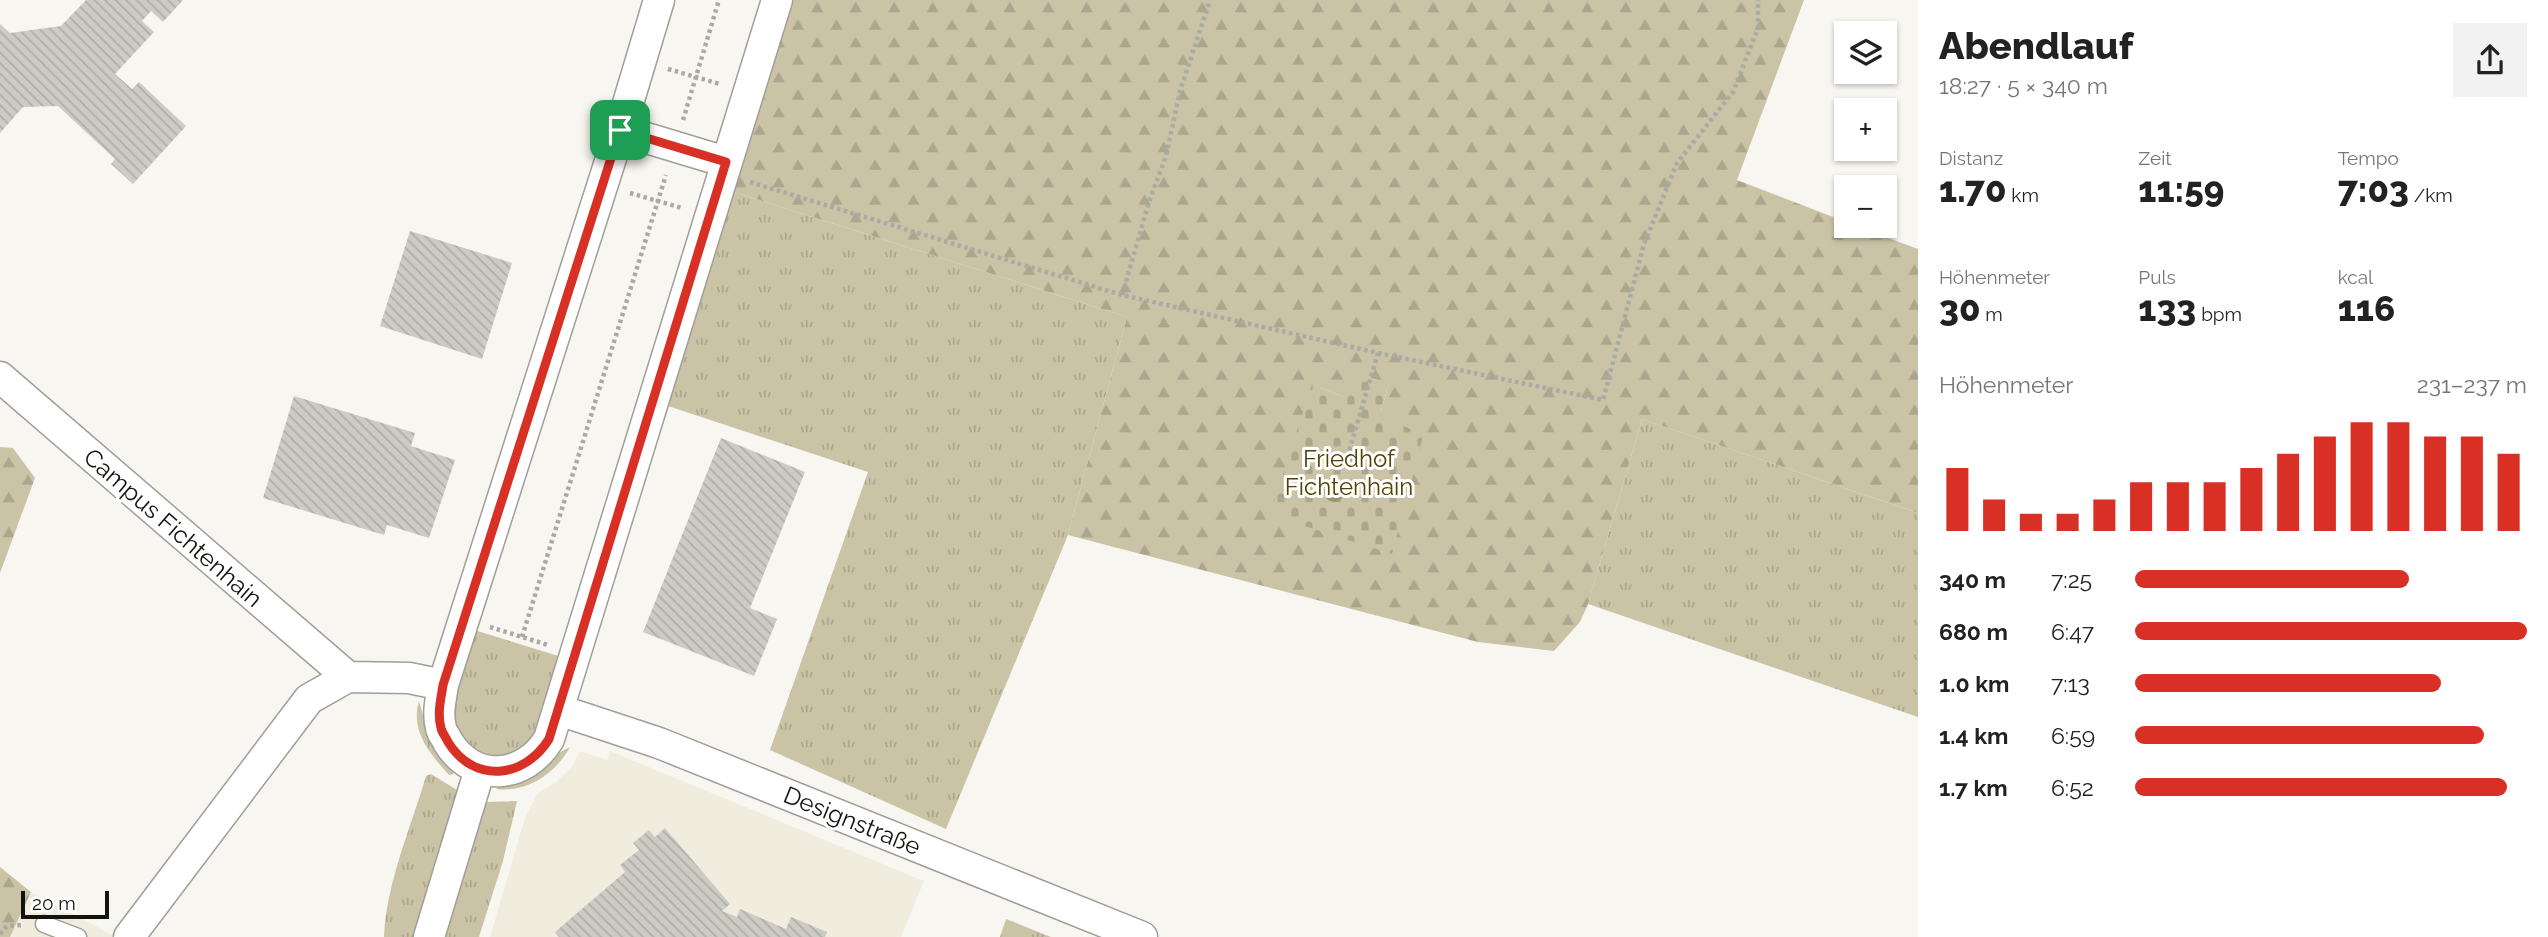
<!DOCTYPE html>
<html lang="de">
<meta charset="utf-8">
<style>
body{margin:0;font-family:Raleway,sans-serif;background:#f2f2f2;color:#222;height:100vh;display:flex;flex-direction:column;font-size:26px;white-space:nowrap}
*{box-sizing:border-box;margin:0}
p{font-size:23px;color:#767676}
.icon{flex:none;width:38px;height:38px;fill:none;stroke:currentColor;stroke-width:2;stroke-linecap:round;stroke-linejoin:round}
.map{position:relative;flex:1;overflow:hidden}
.details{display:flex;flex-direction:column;background:#fff;width:630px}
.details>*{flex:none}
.fabs{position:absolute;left:1834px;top:21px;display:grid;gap:14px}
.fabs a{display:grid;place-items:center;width:63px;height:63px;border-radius:0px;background:#fff;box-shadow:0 2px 5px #0004;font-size:35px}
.scale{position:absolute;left:21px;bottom:18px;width:88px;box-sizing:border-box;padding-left:7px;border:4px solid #12120f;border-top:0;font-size:19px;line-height:24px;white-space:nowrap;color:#12120f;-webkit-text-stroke:5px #fff;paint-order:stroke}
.pin{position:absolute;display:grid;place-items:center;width:60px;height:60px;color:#fff;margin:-30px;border-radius:14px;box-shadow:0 4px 10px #0006}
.round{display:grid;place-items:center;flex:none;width:74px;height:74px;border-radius:0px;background:#f2f2f2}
.head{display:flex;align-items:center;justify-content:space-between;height:119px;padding:0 21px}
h1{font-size:38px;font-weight:800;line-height:52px}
.metrics{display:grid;grid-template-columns:repeat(3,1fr);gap:10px;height:119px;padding:7px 21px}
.metrics div{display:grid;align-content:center}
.metrics b{font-size:35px;font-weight:800}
.metrics small{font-size:19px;font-weight:400}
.metrics p{font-size:19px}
.chart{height:196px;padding:14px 21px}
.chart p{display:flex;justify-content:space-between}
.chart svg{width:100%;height:126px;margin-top:7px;stroke:#d93025;stroke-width:6}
ul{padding:0 21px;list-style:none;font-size:23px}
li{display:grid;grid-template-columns:112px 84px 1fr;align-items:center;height:52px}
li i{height:18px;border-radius:9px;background:#d93025}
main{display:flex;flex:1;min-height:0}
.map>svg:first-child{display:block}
</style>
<main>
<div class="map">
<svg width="1918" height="937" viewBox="0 0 1918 937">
<defs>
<pattern id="grass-tufts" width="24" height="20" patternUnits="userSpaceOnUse" patternTransform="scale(1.75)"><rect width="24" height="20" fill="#cac3a6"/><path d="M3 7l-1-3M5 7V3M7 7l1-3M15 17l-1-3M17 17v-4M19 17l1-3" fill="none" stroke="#aca68e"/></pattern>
<pattern id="forest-firs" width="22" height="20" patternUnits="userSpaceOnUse" patternTransform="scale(1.75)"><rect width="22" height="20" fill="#cac3a6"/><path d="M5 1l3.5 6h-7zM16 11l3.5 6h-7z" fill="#aca68e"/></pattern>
<pattern id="cemetery-stones" width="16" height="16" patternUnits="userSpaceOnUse" patternTransform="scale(1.75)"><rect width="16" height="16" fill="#cac3a6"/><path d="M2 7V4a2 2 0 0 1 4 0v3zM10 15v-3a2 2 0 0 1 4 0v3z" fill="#aca68e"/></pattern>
<pattern id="building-back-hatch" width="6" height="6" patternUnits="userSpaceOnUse" patternTransform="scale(1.75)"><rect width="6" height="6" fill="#cccbc4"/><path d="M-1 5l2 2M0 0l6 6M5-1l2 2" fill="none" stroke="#aeada7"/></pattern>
</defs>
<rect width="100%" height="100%" fill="#f8f6f0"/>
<!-- built -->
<path fill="#f0eddf" d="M580 751 607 760 610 751 924 881 901 937H490L525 818 537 794 555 783 572 767Z
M31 892 116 937H10Z"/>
<!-- grass -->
<path fill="url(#grass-tufts)" d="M734 192 1127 317 1068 535 946 829 770 750 868 472 668 406Z
M1642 419 1918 513V717L1588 604Z
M471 629 565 658C552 698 535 776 477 750 462 744 453 728 451 712 450 696 467 648 471 629Z
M419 701 425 723 454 774 449 775C430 754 410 731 419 701Z
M570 747C556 773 527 793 496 789L503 783Z
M431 774 457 790 455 812 417 937H384C386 884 411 827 426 776Z
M517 801 503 861 479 937H444L485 802Z
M1006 919 1051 937H1000Z"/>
<!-- forest -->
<path fill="url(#forest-firs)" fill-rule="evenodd" d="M793 0H1804L1737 180 1846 222V226H1856L1918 249V513L1642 419 1588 604 1580 622 1554 651 1478 642 1068 535 1127 317 734 192ZM1389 383 1380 415 1312 384 1343 397Z
M0 447 13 448 35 478 0 573Z
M0 867 31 892 10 937H0Z"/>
<!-- cemetery -->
<path fill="url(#cemetery-stones)" d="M1359 374 1389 383 1380 415 1423 435 1392 554 1270 515 1312 384 1343 397Z"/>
<!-- building -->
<path fill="url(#building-back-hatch)" d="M86 0H183L163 22 151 11 142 21 154 32 115 74 132 89 139 82 186 126 133 184 111 164 115 159 58 106 23 107 0 133V24L10 33 61 26Z
M410 231 512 263 482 359 380 326Z
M294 396 415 433 411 446 455 460 429 538 387 525 384 535 263 498Z
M721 438 805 472 750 608 777 619 754 676 643 632Z
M665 828 730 904 722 911 737 917 740 909 786 929 791 917 827 932 825 937H559L555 932 625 872 620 865 639 850 633 843 649 830 655 837Z"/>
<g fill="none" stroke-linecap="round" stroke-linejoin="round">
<defs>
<path id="lane" d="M44 924 78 937"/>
<path id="street" d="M659 0 620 130 443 685C441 699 437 713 441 728 442 733 446 737 448 742 474 784 525 779 549 739L777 0
M620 130 726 162
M0 377 348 677 409 678 443 685
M559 710 659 743 1142 937
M129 937 309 699 348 677
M429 937 480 769"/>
</defs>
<!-- lane casing -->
<use href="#lane" stroke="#9f9e98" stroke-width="19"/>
<!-- street casing -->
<use href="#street" stroke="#9f9e98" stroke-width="33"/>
<!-- path -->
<path stroke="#aaa9a4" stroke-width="4.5" stroke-dasharray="3.5 3.5" stroke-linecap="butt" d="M668 69 720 84
M683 120 719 0
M750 182 1122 295 1378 353 1345 465
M630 193 682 208
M1122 295 1149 202 1166 156 1180 91 1210 0
M1378 353 1603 400 1644 244 1677 163 1733 92 1758 28V0
M490 627 548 645
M522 637 666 175
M0 934 7 926 23 925"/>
<!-- lane -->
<use href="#lane" stroke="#fff" stroke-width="16"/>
<!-- street -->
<use href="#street" stroke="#fff" stroke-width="30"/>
</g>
<!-- trees -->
<circle fill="#9c946d" cx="1334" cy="492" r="10"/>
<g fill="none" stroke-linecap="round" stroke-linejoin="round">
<defs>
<path id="route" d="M620 130 726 162 549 739C524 779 474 784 448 742 446 737 442 733 441 728 437 713 441 699 443 685Z"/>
</defs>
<!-- route casing -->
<use href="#route" stroke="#fff" stroke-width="14"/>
<!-- route -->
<use href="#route" stroke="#d93025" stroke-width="9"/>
</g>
<g text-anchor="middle" stroke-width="6" stroke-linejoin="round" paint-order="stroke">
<!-- park labels -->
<g font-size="24" fill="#514301" stroke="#fff">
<text x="1349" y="467">Friedhof<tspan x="1349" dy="28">Fichtenhain</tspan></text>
</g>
<!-- street labels -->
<g font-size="24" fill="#12120f" stroke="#fff">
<text transform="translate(173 528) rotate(41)" y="8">Campus Fichtenhain</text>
<text transform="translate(852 821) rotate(22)" y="8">Designstraße</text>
</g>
</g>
</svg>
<div class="fabs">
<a><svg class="icon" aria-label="layers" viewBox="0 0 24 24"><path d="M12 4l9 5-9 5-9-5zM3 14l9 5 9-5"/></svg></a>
<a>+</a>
<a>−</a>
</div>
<div class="scale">20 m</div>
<div class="pin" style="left:620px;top:130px;background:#1e9e55"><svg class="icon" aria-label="arrive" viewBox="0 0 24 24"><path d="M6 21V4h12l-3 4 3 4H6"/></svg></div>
</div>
<section class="details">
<div class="head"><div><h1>Abendlauf</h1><p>18:27 · 5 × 340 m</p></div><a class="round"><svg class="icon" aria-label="share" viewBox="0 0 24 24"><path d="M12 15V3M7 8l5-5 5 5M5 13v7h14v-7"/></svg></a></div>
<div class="metrics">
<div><p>Distanz</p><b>1.70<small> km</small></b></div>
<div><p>Zeit</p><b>11:59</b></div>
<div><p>Tempo</p><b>7:03<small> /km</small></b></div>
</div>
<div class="metrics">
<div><p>Höhenmeter</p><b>30<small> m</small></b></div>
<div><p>Puls</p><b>133<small> bpm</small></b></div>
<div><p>kcal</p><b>116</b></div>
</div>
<div class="chart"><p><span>Höhenmeter</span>231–237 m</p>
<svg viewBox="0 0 160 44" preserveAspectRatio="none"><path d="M5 44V22M15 44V33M25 44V38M35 44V38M45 44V33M55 44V27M65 44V27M75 44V27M85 44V22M95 44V17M105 44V11M115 44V6M125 44V6M135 44V11M145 44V11M155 44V17"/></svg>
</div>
<ul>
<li><b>340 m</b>7:25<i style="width:70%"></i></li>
<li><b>680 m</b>6:47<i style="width:100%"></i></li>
<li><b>1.0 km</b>7:13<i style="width:78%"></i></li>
<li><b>1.4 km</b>6:59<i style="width:89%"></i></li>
<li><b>1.7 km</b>6:52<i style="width:95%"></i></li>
</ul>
</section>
</main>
